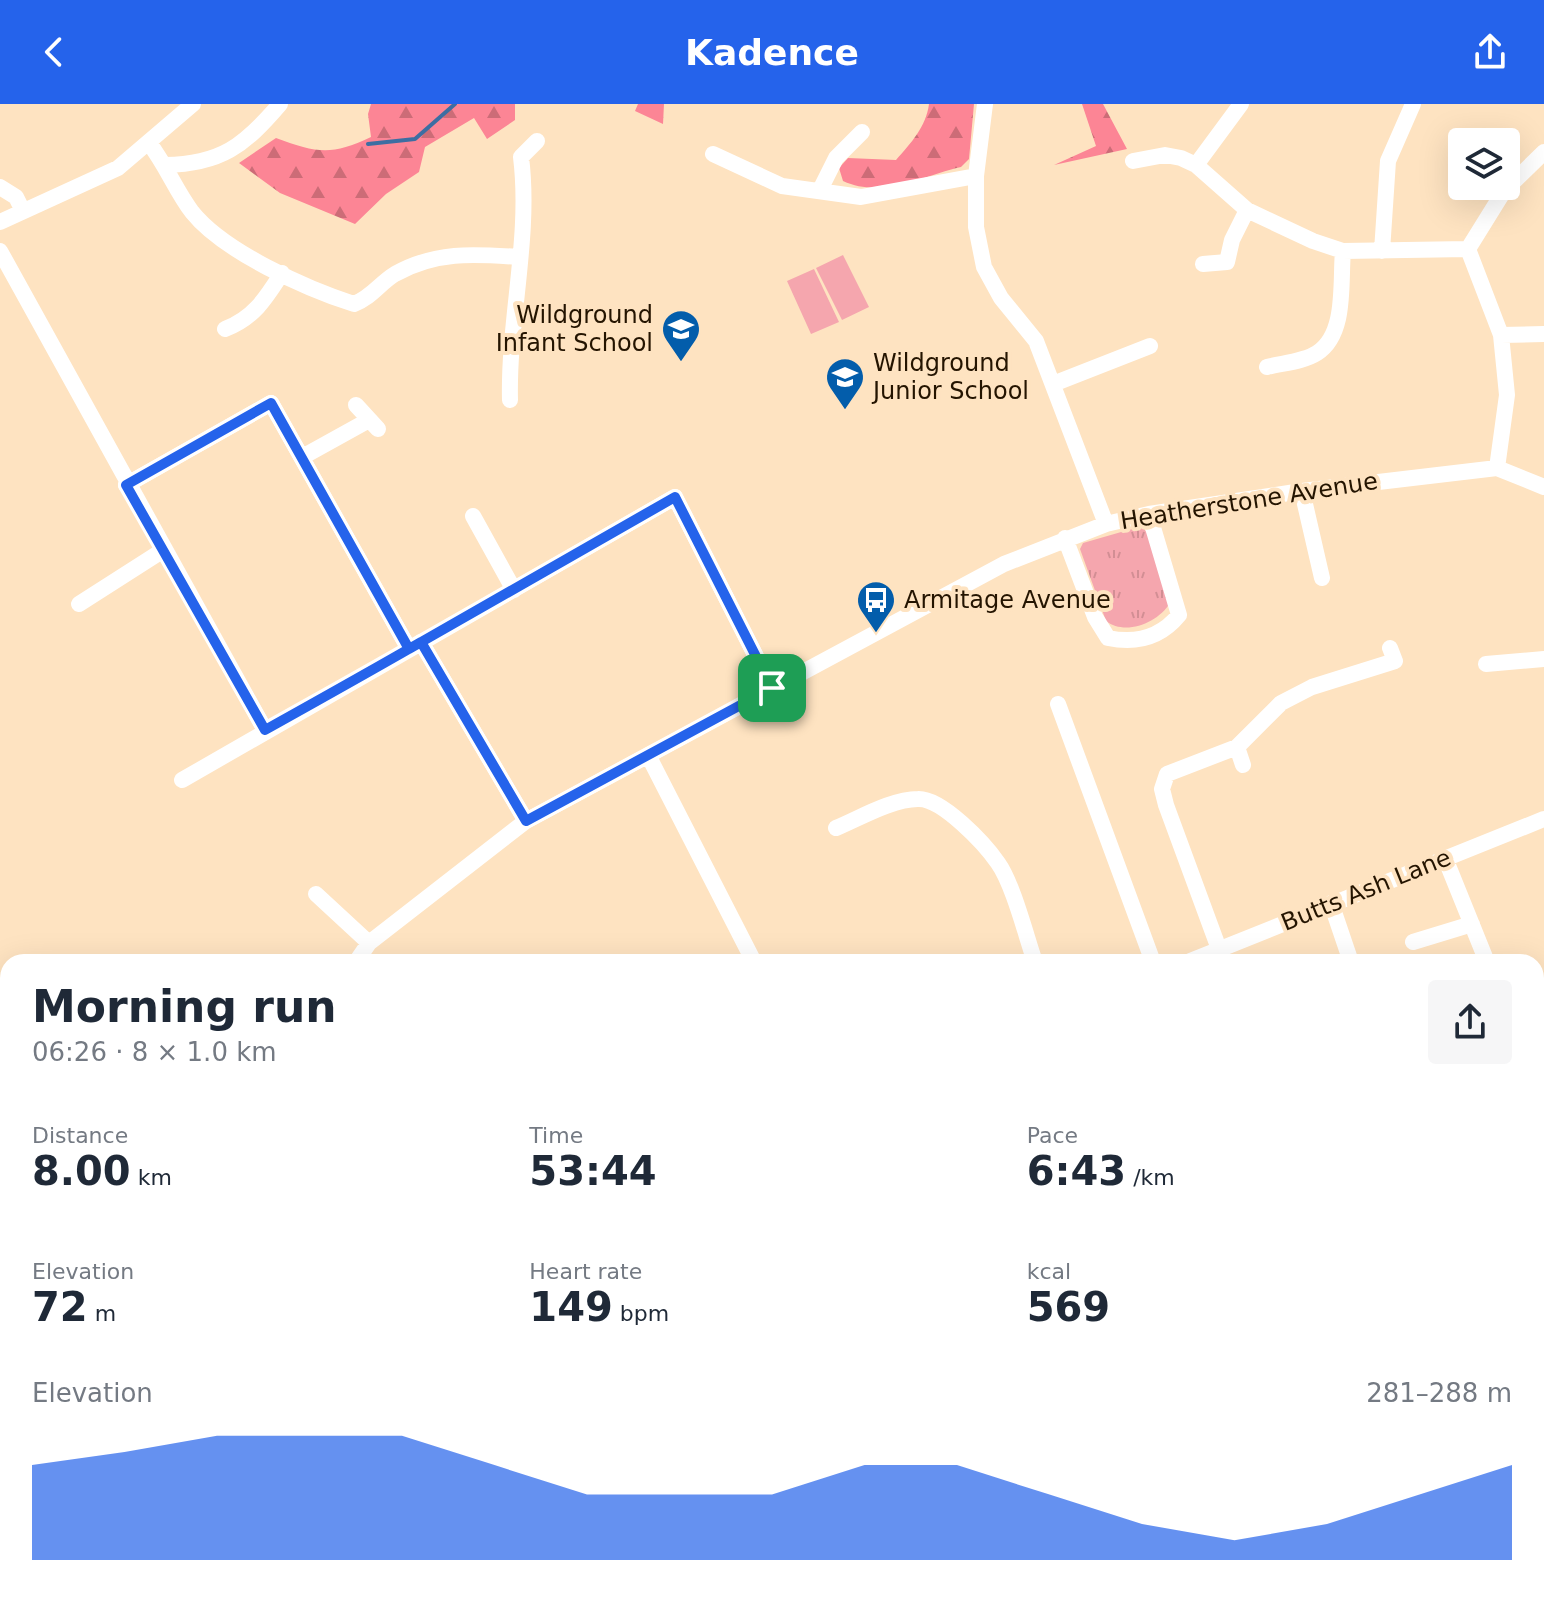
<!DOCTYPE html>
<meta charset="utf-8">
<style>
body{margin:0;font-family:"DejaVu Sans",sans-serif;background:#f6f6f7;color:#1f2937;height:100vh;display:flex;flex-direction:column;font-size:30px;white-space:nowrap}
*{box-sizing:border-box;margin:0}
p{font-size:26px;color:#747a83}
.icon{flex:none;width:44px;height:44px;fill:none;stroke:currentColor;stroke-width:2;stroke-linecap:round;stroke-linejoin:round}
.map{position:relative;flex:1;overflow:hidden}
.details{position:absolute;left:0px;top:850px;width:1544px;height:648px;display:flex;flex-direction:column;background:#fff;border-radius:24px 24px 0 0;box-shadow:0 8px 32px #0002}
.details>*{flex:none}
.fabs{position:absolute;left:1448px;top:24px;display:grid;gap:16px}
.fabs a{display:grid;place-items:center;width:72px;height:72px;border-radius:8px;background:#fff;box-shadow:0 8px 32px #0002;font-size:40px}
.pin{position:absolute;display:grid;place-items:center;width:68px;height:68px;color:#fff;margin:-34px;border-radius:16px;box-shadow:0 4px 12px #0006}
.round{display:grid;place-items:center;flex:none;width:84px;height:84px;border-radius:8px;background:#f6f6f7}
.headline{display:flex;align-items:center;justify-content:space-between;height:136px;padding:0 32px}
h1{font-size:44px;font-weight:700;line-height:60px}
.metrics{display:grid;grid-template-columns:repeat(3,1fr);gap:12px;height:136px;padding:8px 32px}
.metrics div{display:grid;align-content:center}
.metrics b{font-size:40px;font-weight:700}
.metrics small{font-size:22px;font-weight:400}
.metrics p{font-size:22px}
.chart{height:224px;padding:16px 32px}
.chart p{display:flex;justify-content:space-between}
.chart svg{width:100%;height:144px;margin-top:8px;fill:#2563eb;opacity:.7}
header{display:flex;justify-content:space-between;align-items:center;height:104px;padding:0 32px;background:#2563eb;color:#fff;font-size:36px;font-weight:700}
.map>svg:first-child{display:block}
</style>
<header><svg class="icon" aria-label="back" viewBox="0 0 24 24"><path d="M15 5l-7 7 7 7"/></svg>Kadence<svg class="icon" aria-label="share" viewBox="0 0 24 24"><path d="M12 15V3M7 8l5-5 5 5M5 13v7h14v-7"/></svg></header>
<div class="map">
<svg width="1544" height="1498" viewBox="0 0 1544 1498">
<defs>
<pattern id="grass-tufts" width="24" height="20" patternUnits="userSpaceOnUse" patternTransform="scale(2)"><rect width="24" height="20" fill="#f5a6ae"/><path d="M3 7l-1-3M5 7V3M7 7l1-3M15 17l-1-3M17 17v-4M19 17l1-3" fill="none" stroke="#d28e94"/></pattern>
<pattern id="forest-firs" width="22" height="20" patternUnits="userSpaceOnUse" patternTransform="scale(2)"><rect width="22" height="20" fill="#fc8595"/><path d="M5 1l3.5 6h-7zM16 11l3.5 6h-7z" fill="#cc6c77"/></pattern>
<pattern id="water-ripples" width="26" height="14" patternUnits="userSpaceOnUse" patternTransform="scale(2)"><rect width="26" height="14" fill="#4895e8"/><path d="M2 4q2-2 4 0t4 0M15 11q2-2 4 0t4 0" fill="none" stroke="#3c78ba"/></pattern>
</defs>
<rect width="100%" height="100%" fill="#fee3c1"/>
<!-- grass -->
<path fill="url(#grass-tufts)" d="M1142 422 1150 433 1170 499C1158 519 1125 532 1106 517L1080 445 1083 439Z
M0 1174 8 1180V1490H134L131 1498H8L0 1493Z
M159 1490H409L419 1498H171Z
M767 1490H1078L1084 1498H762Z"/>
<!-- forest -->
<path fill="url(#forest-firs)" d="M371 0H515V16L487 35 474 14 425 43 419 68 386 90 355 120 280 89 239 59 276 34C317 49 331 52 371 33L368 10Z
M638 0H664L663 20 635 7Z
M929 0H974L969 55 961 63C922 72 882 95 843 77L839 64 848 54 896 56C911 39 926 23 929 0Z
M1082 0H1103L1127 45 1054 61 1096 42Z
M434 1490H503L514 1498H444Z
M575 1490H762L757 1498H554Z"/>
<!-- pitch -->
<path fill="#f5a6ae" d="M843 151 869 203 842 216 816 164Z
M814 165 839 218 811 230 787 177Z"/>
<!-- water -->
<path fill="url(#water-ripples)" stroke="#3d6ea2" stroke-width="2" d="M604 1490H673L678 1498H599Z"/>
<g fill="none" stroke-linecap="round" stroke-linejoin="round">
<!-- stream -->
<path stroke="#3d6ea2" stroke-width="4" d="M368 40 415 35 455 0"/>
<!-- minor -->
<path stroke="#fff" stroke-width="16" d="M985 0 976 72V123L984 163 1001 194 1036 237 1106 420
M149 39C166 61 176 87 192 108 224 148 307 185 354 200 372 193 380 179 395 170 436 147 474 150 519 153
M713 50 782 82 861 93 976 72
M1133 57 1165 51 1181 54 1196 61 1247 106 1313 137 1343 147 1468 145
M165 61C221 60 244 42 280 0
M1196 61 1241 0
M0 83 16 93 22 105
M820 86 836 54 862 28
M0 118 118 64 193 0
M0 147 265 626
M1382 147 1388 57 1413 0
M1203 160 1227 158 1232 136 1247 106
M225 225C254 214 266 194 282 169
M1501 231 1544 230
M1267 263C1282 259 1303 258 1317 249 1347 230 1340 178 1343 147
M1053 280 1150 242
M510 296C508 216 531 133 521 53L537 37
M356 301 378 325
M304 352 369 316
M1497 364 1507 291 1501 231 1468 145 1504 87 1544 48
M126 381 271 299 409 545
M1302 387 1322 474
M473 412 514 486
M1065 434 1095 513 1108 534C1137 540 1161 533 1179 511L1149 410
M79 500 165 445
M421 538 526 717
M1486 560 1544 555
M1058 600 1153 858
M1237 643 1243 661
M649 653 754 858
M182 676 675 393 772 584
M836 724C860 714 892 695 918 695 942 694 985 740 998 759 1013 780 1026 832 1035 858
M1445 754 1487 858
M316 790 369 839
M1331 799 1351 858
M1413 838 1472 820
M1219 845 1166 701 1162 685 1167 670 1237 643 1281 599 1312 583 1395 557 1390 544
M356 858 369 839 526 717 1004 460 1106 420 1149 410 1302 387 1497 364 1544 383
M1188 858 1544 715
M0 961 8 953
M0 1118 8 1123
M1536 1187 1544 1184
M1536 1262 1544 1287
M1084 1490 1089 1498
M1488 1490 1491 1498"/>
<!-- major -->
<path stroke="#fff" stroke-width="20" d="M0 1168 8 1175
M418 1490 429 1498"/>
</g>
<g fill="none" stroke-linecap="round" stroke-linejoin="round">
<defs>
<path id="route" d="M772 584 526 717 421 538C369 568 317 597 265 626L126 381 271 299 409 545 675 393 772 584"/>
</defs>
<!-- route casing -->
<use href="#route" stroke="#fff" stroke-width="16"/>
<!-- route -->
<use href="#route" stroke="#2563eb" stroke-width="10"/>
</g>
<!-- icons -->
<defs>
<symbol id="school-pin" viewBox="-11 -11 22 30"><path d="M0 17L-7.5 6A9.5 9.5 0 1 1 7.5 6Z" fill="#035dab" stroke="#fee3c1"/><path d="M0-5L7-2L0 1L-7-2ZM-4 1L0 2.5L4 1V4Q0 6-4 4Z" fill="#fff"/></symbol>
<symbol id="bus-pin" viewBox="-11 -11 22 30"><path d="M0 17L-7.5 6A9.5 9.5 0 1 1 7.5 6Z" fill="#035dab" stroke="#fee3c1"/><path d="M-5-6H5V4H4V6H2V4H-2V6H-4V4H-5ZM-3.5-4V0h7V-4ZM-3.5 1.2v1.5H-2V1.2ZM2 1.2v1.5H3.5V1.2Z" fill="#fff"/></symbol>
</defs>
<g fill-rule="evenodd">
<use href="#school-pin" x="659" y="203" width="44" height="60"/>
<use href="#school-pin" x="823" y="251" width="44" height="60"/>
<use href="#bus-pin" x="854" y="474" width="44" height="60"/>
</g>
<g text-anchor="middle" stroke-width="8" stroke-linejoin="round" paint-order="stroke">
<!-- poi labels -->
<g font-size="24" fill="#241400" stroke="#fee3c1" text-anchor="start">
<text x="653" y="219" text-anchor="end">Wildground<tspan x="653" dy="28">Infant School</tspan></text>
<text x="873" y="267">Wildground<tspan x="873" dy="28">Junior School</tspan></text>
<text x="904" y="504">Armitage Avenue</text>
</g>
<!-- street labels -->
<g font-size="24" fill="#241400" stroke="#fee3c1">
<text transform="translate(1249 397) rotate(-9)" y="8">Heatherstone Avenue</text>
<text transform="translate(1366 786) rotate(-22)" y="8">Butts Ash Lane</text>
</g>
</g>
</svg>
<div class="fabs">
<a><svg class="icon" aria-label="layers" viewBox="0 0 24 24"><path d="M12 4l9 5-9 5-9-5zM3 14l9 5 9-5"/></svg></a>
</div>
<div class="pin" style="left:772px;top:584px;background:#1e9e55"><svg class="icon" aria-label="arrive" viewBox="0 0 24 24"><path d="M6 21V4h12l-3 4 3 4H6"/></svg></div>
<section class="details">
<div class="headline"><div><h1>Morning run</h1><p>06:26 · 8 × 1.0 km</p></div><a class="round"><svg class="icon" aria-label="share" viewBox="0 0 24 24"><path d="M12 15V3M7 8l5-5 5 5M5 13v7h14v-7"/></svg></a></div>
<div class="metrics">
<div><p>Distance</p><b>8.00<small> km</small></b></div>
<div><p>Time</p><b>53:44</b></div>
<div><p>Pace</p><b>6:43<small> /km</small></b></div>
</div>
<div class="metrics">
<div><p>Elevation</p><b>72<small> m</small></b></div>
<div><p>Heart rate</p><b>149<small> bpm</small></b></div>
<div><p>kcal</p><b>569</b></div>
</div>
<div class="chart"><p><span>Elevation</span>281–288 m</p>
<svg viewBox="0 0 160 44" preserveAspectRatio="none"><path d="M0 44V15L10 11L20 6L30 6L40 6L50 15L60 24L70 24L80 24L90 15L100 15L110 24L120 33L130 38L140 33L150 24L160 15V44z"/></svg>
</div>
</section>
</div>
